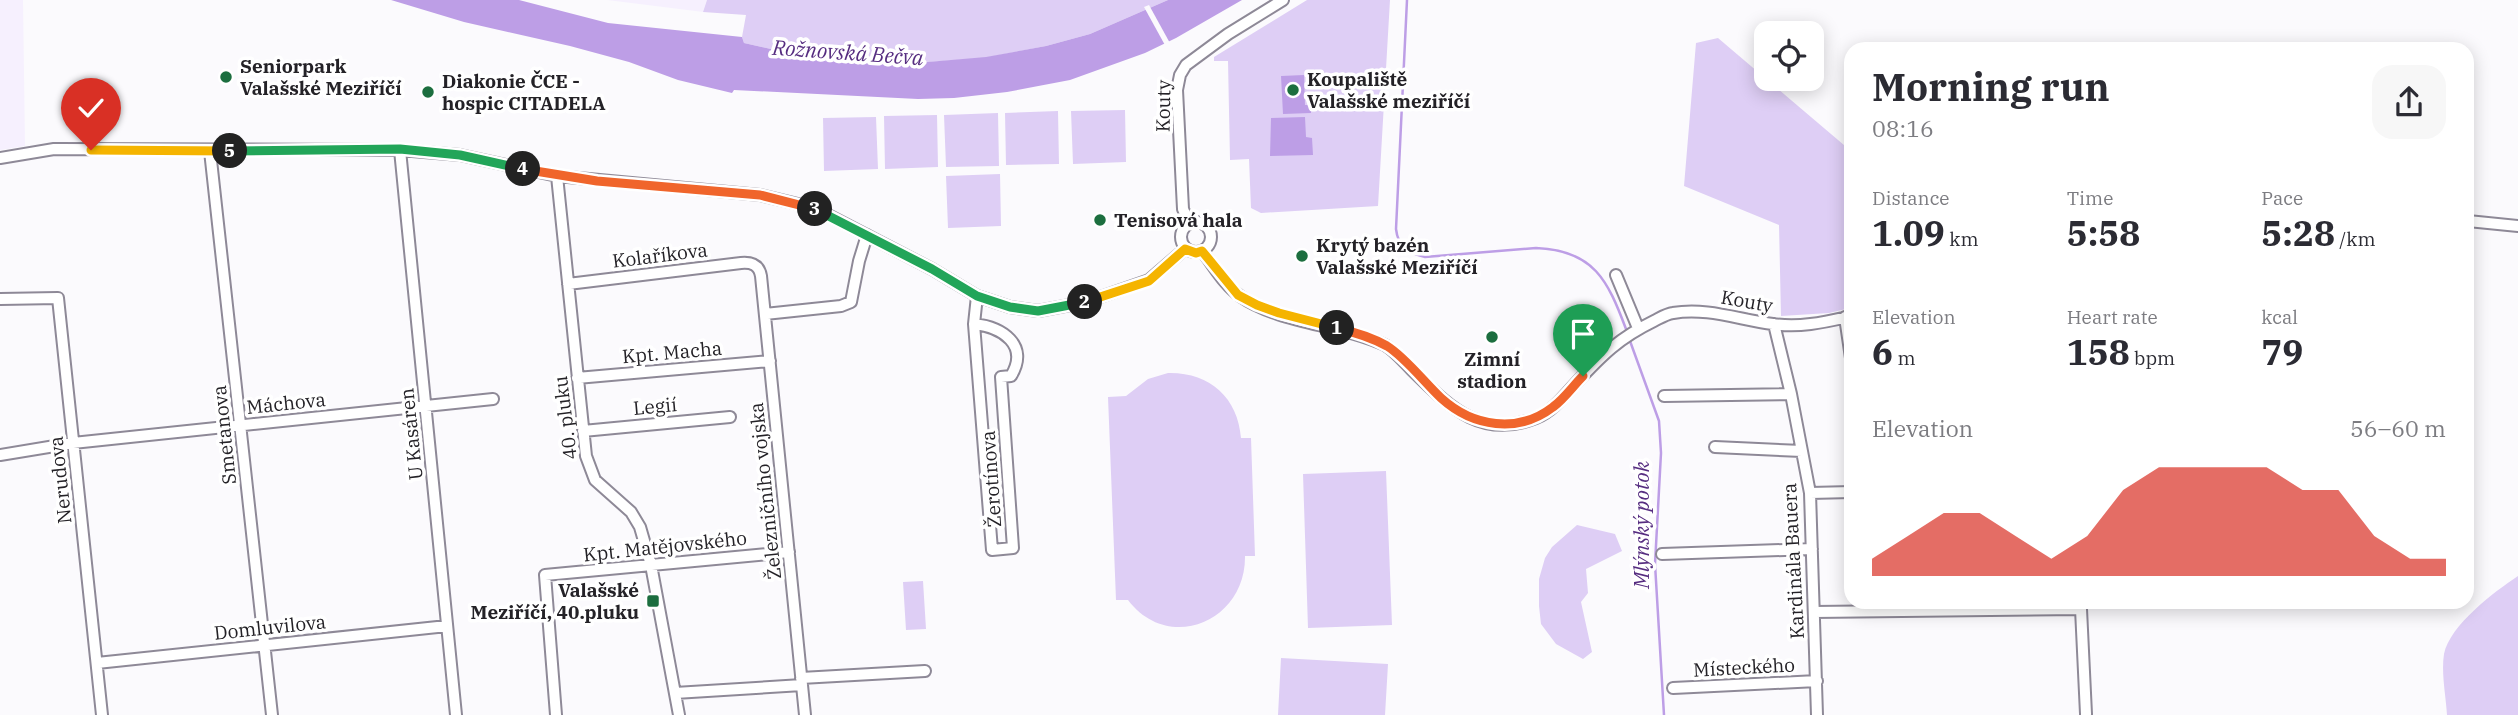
<!DOCTYPE html>
<meta charset="utf-8">
<style>
body{margin:0;font-family:"IBM Plex Serif",serif;background:#f7f7f7;color:#2b2b33;height:100vh;display:flex;flex-direction:column;font-size:26px;white-space:nowrap}
*{box-sizing:border-box;margin:0}
p{font-size:23px;color:#7c7c81}
.icon{flex:none;width:38px;height:38px;fill:none;stroke:currentColor;stroke-width:2;stroke-linecap:round;stroke-linejoin:round}
.map{position:relative;flex:1;overflow:hidden}
.details{position:absolute;left:1844px;top:42px;width:630px;height:567px;display:flex;flex-direction:column;background:#fff;border-radius:21px;box-shadow:0 4px 18px #0003}
.details>*{flex:none}
.buttons{position:absolute;left:1754px;top:21px;display:grid;gap:14px}
.buttons a{display:grid;place-items:center;width:70px;height:70px;border-radius:14px;background:#fff;box-shadow:0 4px 18px #0003;font-size:35px}
.pin{position:absolute;display:grid;place-items:center;width:60px;height:60px;color:#fff;margin:-72px -30px;border-radius:50% 50% 50% 0;rotate:-45deg;box-shadow:0 0 7px #0007}
.pin .icon{rotate:45deg}
.km{position:absolute;width:35px;height:35px;margin:-18px;border-radius:50%;background:#222;color:#fff;font-size:19px;line-height:35px;text-align:center}
.round{display:grid;place-items:center;flex:none;width:74px;height:74px;border-radius:21px;background:#f7f7f7}
.overview{display:flex;align-items:center;justify-content:space-between;height:119px;padding:0 28px}
h1{font-size:38px;font-weight:800;line-height:52px}
.stats{display:grid;grid-template-columns:repeat(3,1fr);gap:10px;height:119px;padding:7px 28px}
.stats div{display:grid;align-content:center}
.stats b{font-size:35px;font-weight:800}
.stats small{font-size:19px;font-weight:400}
.stats p{font-size:19px}
.chart{height:196px;padding:14px 28px}
.chart p{display:flex;justify-content:space-between}
.chart svg{width:100%;height:126px;margin-top:7px;fill:#d93025;opacity:.7}
.map>svg:first-child{display:block}
</style>
<div class="map">
<svg width="2518" height="715" viewBox="0 0 2518 715">
<rect width="100%" height="100%" fill="#fbfafd"/>
<!-- built -->
<path fill="#f6f0fe" d="M0 0H23L25 146 0 150Z
M607 0H707L703 12Z"/>
<!-- green -->
<path fill="#decef5" d="M707 0H1168L1090 34 1046 46 984 58 916 63H860L824 61 744 43 742 37 746 15 703 12Z
M1307 0H1390L1378 206 1261 213 1251 208 1249 159 1230 160 1228 61H1214V57Z
M1718 38 1851 151V310L1846 309 1829 313 1781 316 1779 225 1684 186 1696 43Z
M1125 110 1126 162 1073 164 1071 111Z
M1058 111 1059 164 1006 165 1005 113Z
M998 113 999 166 946 167 944 115Z
M937 115 938 167 885 169 884 116Z
M876 117 878 169 824 171 823 118Z
M1000 174 1001 226 948 228 946 176Z
M1168 373C1209 372 1238 397 1241 438H1251L1255 556H1245C1246 621 1169 654 1128 600H1116L1108 397 1126 396 1148 379Z
M1386 471 1392 625 1308 628 1303 474Z
M1577 525 1615 534 1622 551 1586 569 1588 593 1581 602 1592 652 1583 659 1556 644 1541 624 1539 606V579L1545 558 1552 547Z
M2518 576V715H2447C2446 696 2441 673 2444 654 2450 625 2494 592 2518 576Z
M923 581 926 629 906 630 903 582Z
M1281 658 1388 664 1385 715H1278Z"/>
<!-- water -->
<path fill="#bd9ee6" d="M391 0H519L608 23 742 37 744 43 824 61 861 63H916L986 57 1046 46 1090 34 1168 0H1242L1176 38 1145 53 1070 80 1007 92 954 98 918 99 734 90 732 93 678 80 629 62 570 46 464 22Z
M1304 75 1305 105H1311V113L1283 114 1281 76Z
M1305 117 1306 137 1312 138 1313 155 1270 156 1271 118Z"/>
<!-- pier -->
<path fill="#fbfafd" d="M1149 5 1171 45 1166 47 1144 7Z"/>
<g fill="none" stroke-linecap="round" stroke-linejoin="round">
<!-- stream -->
<path stroke="#bd9ee6" stroke-width="2.5" d="M1407 0 1396 229C1398 247 1408 253 1425 257L1536 248C1594 250 1608 281 1626 329
M1630 341 1659 421 1661 453 1655 564 1664 715"/>
<defs>
<path id="minor" d="M400 150 456 715
M210 151 272 715
M0 158 54 149 400 150 460 155 557 176 760 195 806 206 830 216 932 269 977 296 1010 307 1038 311 1086 302 1149 280 1185 249
M557 176 586 456 595 480 631 512 640 527 651 565 679 715
M2468 221 2518 226
M1181 237a15 15 0 1 1 30 0a15 15 0 1 1-30 0Z
M1189 223 1183 209 1177 90 1180 75 1186 65 1228 34 1283 0
M1202 251C1214 266 1224 285 1240 296 1280 324 1340 324 1385 345 1395 351 1404 362 1412 370 1449 406 1480 440 1536 418 1553 411 1564 396 1576 383 1602 355 1619 338 1654 321 1660 318 1666 314 1673 313 1707 307 1740 320 1773 324 1801 328 1825 322 1852 316
M1616 275 1638 328
M568 284 741 263C752 262 759 265 761 276L805 715
M0 299 58 298 102 715
M765 314 841 306 851 302 859 261 867 235
M1845 317 1852 365
M974 324C1002 327 1030 345 1011 376L1001 377 1013 548 992 550 974 324 977 296
M1774 324 1791 394 1810 493 1817 715
M577 378 770 361
M1664 396 1791 394
M583 431 730 417
M1715 447 1802 451
M0 455 73 443 493 399
M1810 493 1852 492
M1662 554 1812 549
M1814 612 2081 609 2086 714
M97 663 447 626
M801 678 925 671
M1673 688 1817 681
M675 693 802 685
M556 715 545 575 789 552"/>
</defs>
<!-- minor casing -->
<use href="#minor" stroke="#8e8997" stroke-width="14"/>
<!-- minor -->
<use href="#minor" stroke="#fff" stroke-width="10"/>
</g>
<g fill="none" stroke-linecap="round" stroke-linejoin="round">
<defs>
<path id="split-1" d="M1337 328C1354 332 1371 337 1387 346 1405 357 1425 383 1441 398 1473 427 1518 434 1553 407 1564 399 1573 386 1583 376"/>
<path id="split-2" d="M1085 302 1149 281 1185 249 1196 253 1202 251 1238 295 1257 305 1279 313 1337 328"/>
<path id="split-3" d="M815 209 932 269 977 296 1010 307 1038 311 1085 302"/>
<path id="split-4" d="M523 169 597 181 760 195 815 209"/>
<path id="split-5" d="M230 151 400 149 460 155 523 169"/>
<path id="split-6" d="M91 150 230 151"/>
</defs>
<!-- split-1 casing -->
<use href="#split-1" stroke="#fff" stroke-width="14"/>
<!-- split-2 casing -->
<use href="#split-2" stroke="#fff" stroke-width="14"/>
<!-- split-3 casing -->
<use href="#split-3" stroke="#fff" stroke-width="14"/>
<!-- split-4 casing -->
<use href="#split-4" stroke="#fff" stroke-width="14"/>
<!-- split-5 casing -->
<use href="#split-5" stroke="#fff" stroke-width="14"/>
<!-- split-6 casing -->
<use href="#split-6" stroke="#fff" stroke-width="14"/>
<!-- split-1 -->
<use href="#split-1" stroke="#f0652b" stroke-width="9"/>
<!-- split-2 -->
<use href="#split-2" stroke="#f5b400" stroke-width="9"/>
<!-- split-3 -->
<use href="#split-3" stroke="#22a559" stroke-width="9"/>
<!-- split-4 -->
<use href="#split-4" stroke="#f0652b" stroke-width="9"/>
<!-- split-5 -->
<use href="#split-5" stroke="#22a559" stroke-width="9"/>
<!-- split-6 -->
<use href="#split-6" stroke="#f5b400" stroke-width="9"/>
</g>
<!-- markers -->
<g fill="#1c6e3f" stroke="#fff" stroke-width="2.5">
<circle cx="226" cy="77" r="7"/>
<circle cx="1293" cy="90" r="7"/>
<circle cx="428" cy="92" r="7"/>
<circle cx="1100" cy="220" r="7"/>
<circle cx="1302" cy="256" r="7"/>
<circle cx="1492" cy="337" r="7"/>
<rect x="646" y="594" width="14" height="14" rx="3.5"/>
</g>
<g text-anchor="middle" stroke-width="7" stroke-linejoin="round" paint-order="stroke">
<!-- poi labels -->
<g font-size="19" font-weight="bold" fill="#242227" stroke="#fff" text-anchor="start">
<text x="240" y="73">Seniorpark<tspan x="240" dy="22">Valašské Meziříčí</tspan></text>
<text x="1307" y="86">Koupaliště<tspan x="1307" dy="22">Valašské meziříčí</tspan></text>
<text x="442" y="88">Diakonie ČCE -<tspan x="442" dy="22">hospic CITADELA</tspan></text>
<text x="1114" y="227">Tenisová hala</text>
<text x="1316" y="252">Krytý bazén<tspan x="1316" dy="22">Valašské Meziříčí</tspan></text>
<text x="1492" y="366" text-anchor="middle">Zimní<tspan x="1492" dy="22">stadion</tspan></text>
<text x="639" y="597" text-anchor="end">Valašské<tspan x="639" dy="22">Meziříčí, 40.pluku</tspan></text>
</g>
<!-- street labels -->
<g font-size="19" fill="#242227" stroke="#fff">
<text transform="translate(1163 106) rotate(-89)" y="7">Kouty</text>
<text transform="translate(660 255) rotate(-7)" y="7">Kolaříkova</text>
<text transform="translate(1747 301) rotate(10)" y="7">Kouty</text>
<text transform="translate(672 352) rotate(-5)" y="7">Kpt. Macha</text>
<text transform="translate(286 403) rotate(-6)" y="7">Máchova</text>
<text transform="translate(655 406) rotate(-5)" y="7">Legií</text>
<text transform="translate(565 418) rotate(-97)" y="7">40. pluku</text>
<text transform="translate(411 434) rotate(-96)" y="7">U Kasáren</text>
<text transform="translate(224 435) rotate(-96)" y="7">Smetanova</text>
<text transform="translate(991 479) rotate(-94)" y="7">Žerotínova</text>
<text transform="translate(60 480) rotate(-96)" y="7">Nerudova</text>
<text transform="translate(765 491) rotate(-96)" y="7">Železničního vojska</text>
<text transform="translate(665 546) rotate(-6)" y="7">Kpt. Matějovského</text>
<text transform="translate(1793 561) rotate(-93)" y="7">Kardinála Bauera</text>
<text transform="translate(270 627) rotate(-6)" y="7">Domluvilova</text>
<text transform="translate(1744 667) rotate(-3)" y="7">Místeckého</text>
</g>
<!-- water labels -->
<g font-size="21" font-style="italic" fill="#562d80" stroke="#fff">
<text transform="translate(848 53) rotate(4)" y="7">Rožnovská Bečva</text>
<text transform="translate(1642 525) rotate(-90)" y="7">Mlýnský potok</text>
</g>
</g>
</svg>
<div class="buttons">
<a><svg class="icon" aria-label="locate" viewBox="0 0 24 24"><circle cx="12" cy="12" r="6"/><path d="M12 2v4M12 18v4M2 12h4M18 12h4"/></svg></a>
</div>
<div class="pin" style="left:1583px;top:376px;background:#1e9e55"><svg class="icon" aria-label="arrive" viewBox="0 0 24 24"><path d="M6 21V4h12l-3 4 3 4H6"/></svg></div>
<div class="pin" style="left:91px;top:150px;background:#d93025"><svg class="icon" aria-label="check" viewBox="0 0 24 24"><path d="M5 12l5 5 9-10"/></svg></div>
<b class="km" style="left:1337px;top:328px">1</b>
<b class="km" style="left:1085px;top:302px">2</b>
<b class="km" style="left:815px;top:209px">3</b>
<b class="km" style="left:523px;top:169px">4</b>
<b class="km" style="left:230px;top:151px">5</b>
<section class="details">
<div class="overview"><div><h1>Morning run</h1><p>08:16</p></div><a class="round"><svg class="icon" aria-label="share" viewBox="0 0 24 24"><path d="M12 15V3M7 8l5-5 5 5M5 13v7h14v-7"/></svg></a></div>
<div class="stats">
<div><p>Distance</p><b>1.09<small> km</small></b></div>
<div><p>Time</p><b>5:58</b></div>
<div><p>Pace</p><b>5:28<small> /km</small></b></div>
</div>
<div class="stats">
<div><p>Elevation</p><b>6<small> m</small></b></div>
<div><p>Heart rate</p><b>158<small> bpm</small></b></div>
<div><p>kcal</p><b>79</b></div>
</div>
<div class="chart"><p><span>Elevation</span>56–60 m</p>
<svg viewBox="0 0 160 44" preserveAspectRatio="none"><path d="M0 44V38L10 30L20 22L30 22L40 30L50 38L60 30L70 14L80 6L90 6L100 6L110 6L120 14L130 14L140 30L150 38L160 38V44z"/></svg>
</div>
</section>
</div>
